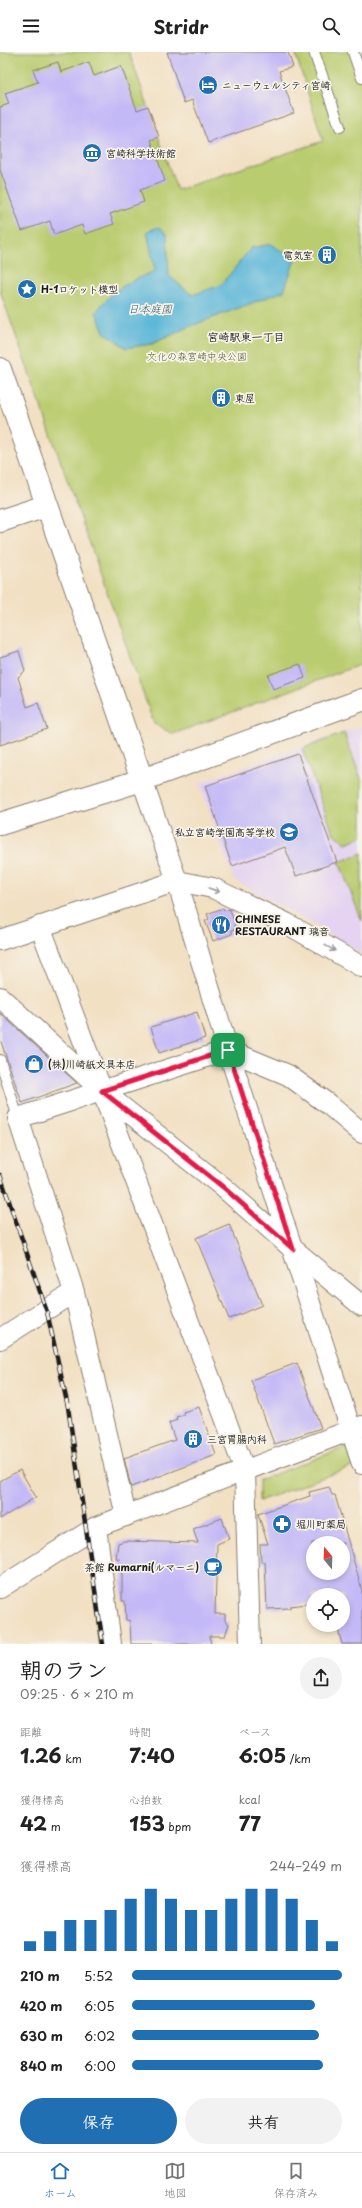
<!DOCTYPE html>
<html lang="ja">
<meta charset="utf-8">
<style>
body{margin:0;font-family:"Playpen Sans","Klee One",sans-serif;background:#f2f2f2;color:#222;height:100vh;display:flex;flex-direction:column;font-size:15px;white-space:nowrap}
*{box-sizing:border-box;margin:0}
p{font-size:13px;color:#767676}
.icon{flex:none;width:22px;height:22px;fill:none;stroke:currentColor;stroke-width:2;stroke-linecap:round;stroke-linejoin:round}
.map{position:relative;height:1592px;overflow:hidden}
.drawer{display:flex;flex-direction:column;background:#fff;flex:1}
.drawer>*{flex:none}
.needle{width:26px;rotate:341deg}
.buttons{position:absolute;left:306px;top:1484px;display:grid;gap:8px}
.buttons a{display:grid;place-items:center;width:44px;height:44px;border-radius:50%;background:#fff;box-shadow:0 2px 6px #0003;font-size:20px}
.pin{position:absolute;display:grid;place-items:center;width:34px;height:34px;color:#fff;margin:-17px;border-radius:8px;box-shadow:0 2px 6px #0006}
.round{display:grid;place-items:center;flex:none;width:42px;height:42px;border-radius:21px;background:#f2f2f2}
.summary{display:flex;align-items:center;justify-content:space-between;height:68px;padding:0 20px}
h1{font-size:22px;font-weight:700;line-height:30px}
.figures{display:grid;grid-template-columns:repeat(3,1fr);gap:6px;height:68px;padding:4px 20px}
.figures div{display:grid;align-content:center}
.figures b{font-size:20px;font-weight:700}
.figures small{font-size:11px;font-weight:400}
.figures p{font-size:11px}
.chart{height:112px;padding:8px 20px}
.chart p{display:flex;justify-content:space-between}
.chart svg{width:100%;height:72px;margin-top:4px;stroke:#1f6fb2;stroke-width:6}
.button{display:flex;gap:8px;margin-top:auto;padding:8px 20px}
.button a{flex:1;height:46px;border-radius:24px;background:#1f6fb2;color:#fff;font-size:16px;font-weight:700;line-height:46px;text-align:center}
.button a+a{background:#f2f2f2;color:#222}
ul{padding:0 20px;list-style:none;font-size:13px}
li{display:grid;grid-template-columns:64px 48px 1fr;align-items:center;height:30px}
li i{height:10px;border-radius:5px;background:#1f6fb2}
header{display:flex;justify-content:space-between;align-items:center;height:52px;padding:0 20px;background:#fff;font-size:18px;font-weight:700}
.dock{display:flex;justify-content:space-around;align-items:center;height:56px;border-top:1px solid #e0e0e0;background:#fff;font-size:11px;color:#767676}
.dock a{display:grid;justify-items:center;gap:2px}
.dock .on{color:#1f6fb2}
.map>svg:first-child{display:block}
</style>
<header><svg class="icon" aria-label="menu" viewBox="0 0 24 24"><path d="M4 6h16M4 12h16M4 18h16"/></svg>Stridr<svg class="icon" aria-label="search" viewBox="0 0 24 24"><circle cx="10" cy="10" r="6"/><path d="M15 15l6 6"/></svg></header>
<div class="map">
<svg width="362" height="1592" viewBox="0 0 362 1592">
<rect width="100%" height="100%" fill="#f7f3e8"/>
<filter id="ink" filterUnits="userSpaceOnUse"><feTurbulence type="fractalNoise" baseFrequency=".025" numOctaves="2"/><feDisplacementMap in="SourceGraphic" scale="8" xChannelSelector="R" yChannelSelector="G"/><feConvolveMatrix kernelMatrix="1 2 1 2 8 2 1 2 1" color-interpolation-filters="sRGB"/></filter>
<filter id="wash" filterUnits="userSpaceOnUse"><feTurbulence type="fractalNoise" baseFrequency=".012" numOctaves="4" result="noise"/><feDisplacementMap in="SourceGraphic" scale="16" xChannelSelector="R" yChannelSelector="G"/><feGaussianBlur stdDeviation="0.9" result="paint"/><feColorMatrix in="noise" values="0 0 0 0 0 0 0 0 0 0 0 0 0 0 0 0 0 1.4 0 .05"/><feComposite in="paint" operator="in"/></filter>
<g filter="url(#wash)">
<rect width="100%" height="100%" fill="#f2e0c3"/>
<!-- built -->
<path fill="#e5d3f1" d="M362 674V903L313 872 234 828 199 731Z"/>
<!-- green -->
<path fill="#bacc70" stroke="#6b7446" d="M0 0H129L177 138 323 89 295 0H362V612L173 682 154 672 0 239Z
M344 681 362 730V785L346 791 333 781 302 697Z
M362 801V869L339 810Z
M362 1389V1411L259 1449V1428Z"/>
<!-- water -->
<path fill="#5ab6d8" stroke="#3b697a" d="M159 175 167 182 169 224 192 243 221 233 251 196 271 192 295 208 284 239 191 274 152 292 126 296 104 280 96 260C114 236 128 230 155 219L147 179Z"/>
<g id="blocks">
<!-- building -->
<path fill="#c4b9f7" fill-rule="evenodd" d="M167 0H288L293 15 279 19 294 61 208 91 192 48 184 51Z
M58 10 61 20 89 10 94 24 121 14 137 58 148 54 159 85 151 88 165 129 140 138 144 150 110 162 114 172 85 182 82 173 54 183 50 169 22 179 0 118V55L9 52 5 41 38 30 33 18Z
M19 599 25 619 18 625 27 655 38 651 47 677 0 693V605Z
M300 612 305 626 273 637 268 623Z
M298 702 337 810 296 824 285 795 232 814 205 734Z
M223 856 224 859 230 857 236 877 232 878V882L213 889 205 869 209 867 207 862Z
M197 960 205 986 159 1001 151 975Z
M0 961 77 1031 22 1051 0 987Z
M229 1172 262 1253 229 1267 196 1186Z
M297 1311 321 1376 274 1392 251 1328Z
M199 1355 216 1403 131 1435 124 1406 175 1388 169 1371 177 1368 176 1365 184 1363 183 1360Z
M20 1418 36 1445 0 1467V1429Z
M329 1435 332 1443H335L362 1538V1592H342L337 1574 343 1573V1543H313V1551L290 1554V1556L267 1557 265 1510H261L260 1492H268L258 1462 310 1444 309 1440ZM312 1491H343V1521H313Z
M222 1466 229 1487 217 1492 215 1562H225V1569L229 1572 225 1584H209L211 1592H131L130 1569 126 1568 125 1549H122V1524L119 1507 116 1506 118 1491 124 1489 198 1491 193 1477Z"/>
</g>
</g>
<g filter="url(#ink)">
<use href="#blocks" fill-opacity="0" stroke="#877e70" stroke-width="1"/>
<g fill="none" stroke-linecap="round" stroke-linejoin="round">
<defs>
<path id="service" d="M314 0 340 75
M353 0 362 26
M0 1008 18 1066"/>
<path id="minor" d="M142 728 177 829 228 998 362 1412
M40 874 245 1419 250 1592
M0 888 177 829 213 836 231 845 286 871 362 915
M0 945 102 1039 223 1135 293 1197 362 1254
M0 1287 74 1240
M126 1464 74 1240 18 1066 228 998 288 1023 328 1052 362 1081
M96 1475 111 1592
M0 1536 96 1475 362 1374"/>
<path id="tertiary" d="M0 317 142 728
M0 469 46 454
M0 772 142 728 362 648"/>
</defs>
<!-- service casing -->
<use href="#service" stroke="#877e70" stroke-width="12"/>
<!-- minor casing -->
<use href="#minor" stroke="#877e70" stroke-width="22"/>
<!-- tertiary casing -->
<use href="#tertiary" stroke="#877e70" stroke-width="24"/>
<!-- service -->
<use href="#service" stroke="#fff" stroke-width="10"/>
<!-- minor -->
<use href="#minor" stroke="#fff" stroke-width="20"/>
<!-- tertiary -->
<use href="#tertiary" stroke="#fff" stroke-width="22"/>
<defs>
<path id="rail" d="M0 1123 47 1260 68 1355 103 1592"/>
</defs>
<!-- rail casing -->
<use href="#rail" stroke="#1c1c1c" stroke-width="4.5"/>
<!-- rail -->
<use href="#rail" stroke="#f7f3e8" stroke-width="3" stroke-dasharray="9" stroke-linecap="butt"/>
</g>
<!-- one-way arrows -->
<defs><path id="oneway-shaft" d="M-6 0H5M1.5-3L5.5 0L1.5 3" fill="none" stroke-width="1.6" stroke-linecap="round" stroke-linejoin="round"/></defs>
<g stroke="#999">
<use href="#oneway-shaft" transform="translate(214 838) rotate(19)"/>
<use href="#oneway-shaft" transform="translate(330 896) rotate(29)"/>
</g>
</g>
<g fill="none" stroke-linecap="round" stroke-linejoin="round" filter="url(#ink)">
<defs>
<path id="route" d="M228 998 293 1197 223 1135 102 1039Z"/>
</defs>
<!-- route casing -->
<use href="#route" stroke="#fff" stroke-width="8"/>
<!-- route -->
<use href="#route" stroke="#e11d48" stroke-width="5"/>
</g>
<!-- icons -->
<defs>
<symbol id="hotel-disc" viewBox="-11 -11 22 22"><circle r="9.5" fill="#1f6fb2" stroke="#f7f3e8"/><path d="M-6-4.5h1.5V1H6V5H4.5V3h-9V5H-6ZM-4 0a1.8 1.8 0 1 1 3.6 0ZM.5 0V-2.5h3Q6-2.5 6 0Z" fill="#fff"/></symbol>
<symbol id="museum-disc" viewBox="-11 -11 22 22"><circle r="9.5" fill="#1f6fb2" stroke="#f7f3e8"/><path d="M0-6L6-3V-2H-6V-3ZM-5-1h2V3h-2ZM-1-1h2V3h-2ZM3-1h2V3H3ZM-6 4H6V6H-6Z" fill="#fff"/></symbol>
<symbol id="building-disc" viewBox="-11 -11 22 22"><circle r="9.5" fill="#1f6fb2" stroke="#f7f3e8"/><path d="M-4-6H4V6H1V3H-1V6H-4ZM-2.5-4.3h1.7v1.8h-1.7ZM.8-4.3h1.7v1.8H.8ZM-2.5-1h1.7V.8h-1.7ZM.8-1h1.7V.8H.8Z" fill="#fff"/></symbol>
<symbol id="sight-disc" viewBox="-11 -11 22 22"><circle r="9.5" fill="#1f6fb2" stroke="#f7f3e8"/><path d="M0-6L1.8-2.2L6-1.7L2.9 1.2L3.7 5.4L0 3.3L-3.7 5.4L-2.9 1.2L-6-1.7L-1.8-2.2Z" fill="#fff"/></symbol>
<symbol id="school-disc" viewBox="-11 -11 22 22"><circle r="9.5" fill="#1f6fb2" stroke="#f7f3e8"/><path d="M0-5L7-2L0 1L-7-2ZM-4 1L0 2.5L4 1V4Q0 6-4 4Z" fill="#fff"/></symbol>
<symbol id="restaurant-disc" viewBox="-11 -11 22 22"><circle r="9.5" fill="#1f6fb2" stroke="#f7f3e8"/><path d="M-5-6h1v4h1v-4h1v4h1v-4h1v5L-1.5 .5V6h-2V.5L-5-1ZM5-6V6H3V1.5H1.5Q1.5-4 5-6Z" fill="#fff"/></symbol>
<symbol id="shop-disc" viewBox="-11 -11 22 22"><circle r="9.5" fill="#1f6fb2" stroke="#f7f3e8"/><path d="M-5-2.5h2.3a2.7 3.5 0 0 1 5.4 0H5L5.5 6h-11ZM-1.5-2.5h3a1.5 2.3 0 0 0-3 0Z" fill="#fff"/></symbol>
<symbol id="pharmacy-disc" viewBox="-11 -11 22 22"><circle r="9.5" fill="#1f6fb2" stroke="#f7f3e8"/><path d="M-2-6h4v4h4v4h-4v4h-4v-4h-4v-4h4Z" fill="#fff"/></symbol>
<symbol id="cafe-disc" viewBox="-11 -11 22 22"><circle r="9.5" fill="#1f6fb2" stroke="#f7f3e8"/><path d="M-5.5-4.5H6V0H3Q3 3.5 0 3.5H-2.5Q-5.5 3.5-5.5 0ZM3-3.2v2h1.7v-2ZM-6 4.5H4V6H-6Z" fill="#fff"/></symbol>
</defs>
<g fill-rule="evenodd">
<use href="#hotel-disc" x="197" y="22" width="22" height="22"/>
<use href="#museum-disc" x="81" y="90" width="22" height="22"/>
<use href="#building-disc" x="316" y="192" width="22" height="22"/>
<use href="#sight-disc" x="16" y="226" width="22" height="22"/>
<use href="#building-disc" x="210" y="335" width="22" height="22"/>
<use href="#school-disc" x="278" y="769" width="22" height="22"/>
<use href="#restaurant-disc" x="210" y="862" width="22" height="22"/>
<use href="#shop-disc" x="23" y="1001" width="22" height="22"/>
<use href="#building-disc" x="182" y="1376" width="22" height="22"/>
<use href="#pharmacy-disc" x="271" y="1461" width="22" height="22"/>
<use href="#cafe-disc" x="202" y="1504" width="22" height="22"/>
</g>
<g text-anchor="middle" stroke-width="3.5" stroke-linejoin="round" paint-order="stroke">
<!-- poi labels -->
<g font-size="10" font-weight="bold" fill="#1c1c1c" stroke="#f7f3e8" text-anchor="start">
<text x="222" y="37">ニューウェルシティ宮崎</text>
<text x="106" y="105">宮崎科学技術館</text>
<text x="313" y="207" text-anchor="end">電気室</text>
<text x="41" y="241">H-1ロケット模型</text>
<text x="235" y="350">東屋</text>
<text x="275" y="784" text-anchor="end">私立宮崎学園高等学校</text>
<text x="235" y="871">CHINESE<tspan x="235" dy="12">RESTAURANT 璃音</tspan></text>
<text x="48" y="1016">(株)川崎紙文具本店</text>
<text x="207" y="1391">三宮胃腸内科</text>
<text x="296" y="1476">堀川町薬局</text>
<text x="199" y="1519" text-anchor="end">茶館 Rumarni(ルマーニ)</text>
</g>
<!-- park labels -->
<g font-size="10" fill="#535a39" stroke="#f7f3e8">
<text x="197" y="308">文化の森宮崎中央公園</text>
</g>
<!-- water labels -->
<g font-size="11" font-style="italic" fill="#355a67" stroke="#f7f3e8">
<text x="150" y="261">日本庭園</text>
</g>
<!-- neighbourhood labels -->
<g font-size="11" font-weight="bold" fill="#1c1c1c" stroke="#f7f3e8">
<text x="246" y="289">宮崎駅東一丁目</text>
</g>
</g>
</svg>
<div class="buttons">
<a><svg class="needle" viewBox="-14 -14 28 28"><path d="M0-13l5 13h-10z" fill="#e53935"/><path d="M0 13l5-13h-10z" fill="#767676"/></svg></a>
<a><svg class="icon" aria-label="locate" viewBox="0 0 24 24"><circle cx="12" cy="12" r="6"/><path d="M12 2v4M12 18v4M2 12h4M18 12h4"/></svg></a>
</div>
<div class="pin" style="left:228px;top:998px;background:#1e9e55"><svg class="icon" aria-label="arrive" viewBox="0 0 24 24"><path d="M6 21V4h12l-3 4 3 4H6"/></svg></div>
</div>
<section class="drawer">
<div class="summary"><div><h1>朝のラン</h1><p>09:25 · 6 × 210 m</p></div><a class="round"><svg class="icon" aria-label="share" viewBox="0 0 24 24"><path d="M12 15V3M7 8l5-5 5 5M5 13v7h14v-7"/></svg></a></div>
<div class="figures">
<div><p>距離</p><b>1.26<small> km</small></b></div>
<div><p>時間</p><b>7:40</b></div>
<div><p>ペース</p><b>6:05<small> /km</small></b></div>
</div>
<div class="figures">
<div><p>獲得標高</p><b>42<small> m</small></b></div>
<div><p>心拍数</p><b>153<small> bpm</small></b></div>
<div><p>kcal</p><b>77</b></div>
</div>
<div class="chart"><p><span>獲得標高</span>244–249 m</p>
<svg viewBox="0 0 160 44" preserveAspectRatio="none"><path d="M5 44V38M15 44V32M25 44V25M35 44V25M45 44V19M55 44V12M65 44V6M75 44V12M85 44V19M95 44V19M105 44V12M115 44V6M125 44V6M135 44V12M145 44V25M155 44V38"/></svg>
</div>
<ul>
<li><b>210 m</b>5:52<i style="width:100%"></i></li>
<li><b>420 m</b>6:05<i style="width:87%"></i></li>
<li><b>630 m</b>6:02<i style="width:89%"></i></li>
<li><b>840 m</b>6:00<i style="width:91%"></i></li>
</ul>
<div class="button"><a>保存</a><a>共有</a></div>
</section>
<nav class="dock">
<a class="on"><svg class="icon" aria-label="home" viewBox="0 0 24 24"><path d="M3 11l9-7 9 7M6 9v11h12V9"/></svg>ホーム</a>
<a><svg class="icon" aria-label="map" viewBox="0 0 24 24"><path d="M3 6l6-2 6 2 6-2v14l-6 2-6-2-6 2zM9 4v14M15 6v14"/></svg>地図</a>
<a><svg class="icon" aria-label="saved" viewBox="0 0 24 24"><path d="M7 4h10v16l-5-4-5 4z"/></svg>保存済み</a>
</nav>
